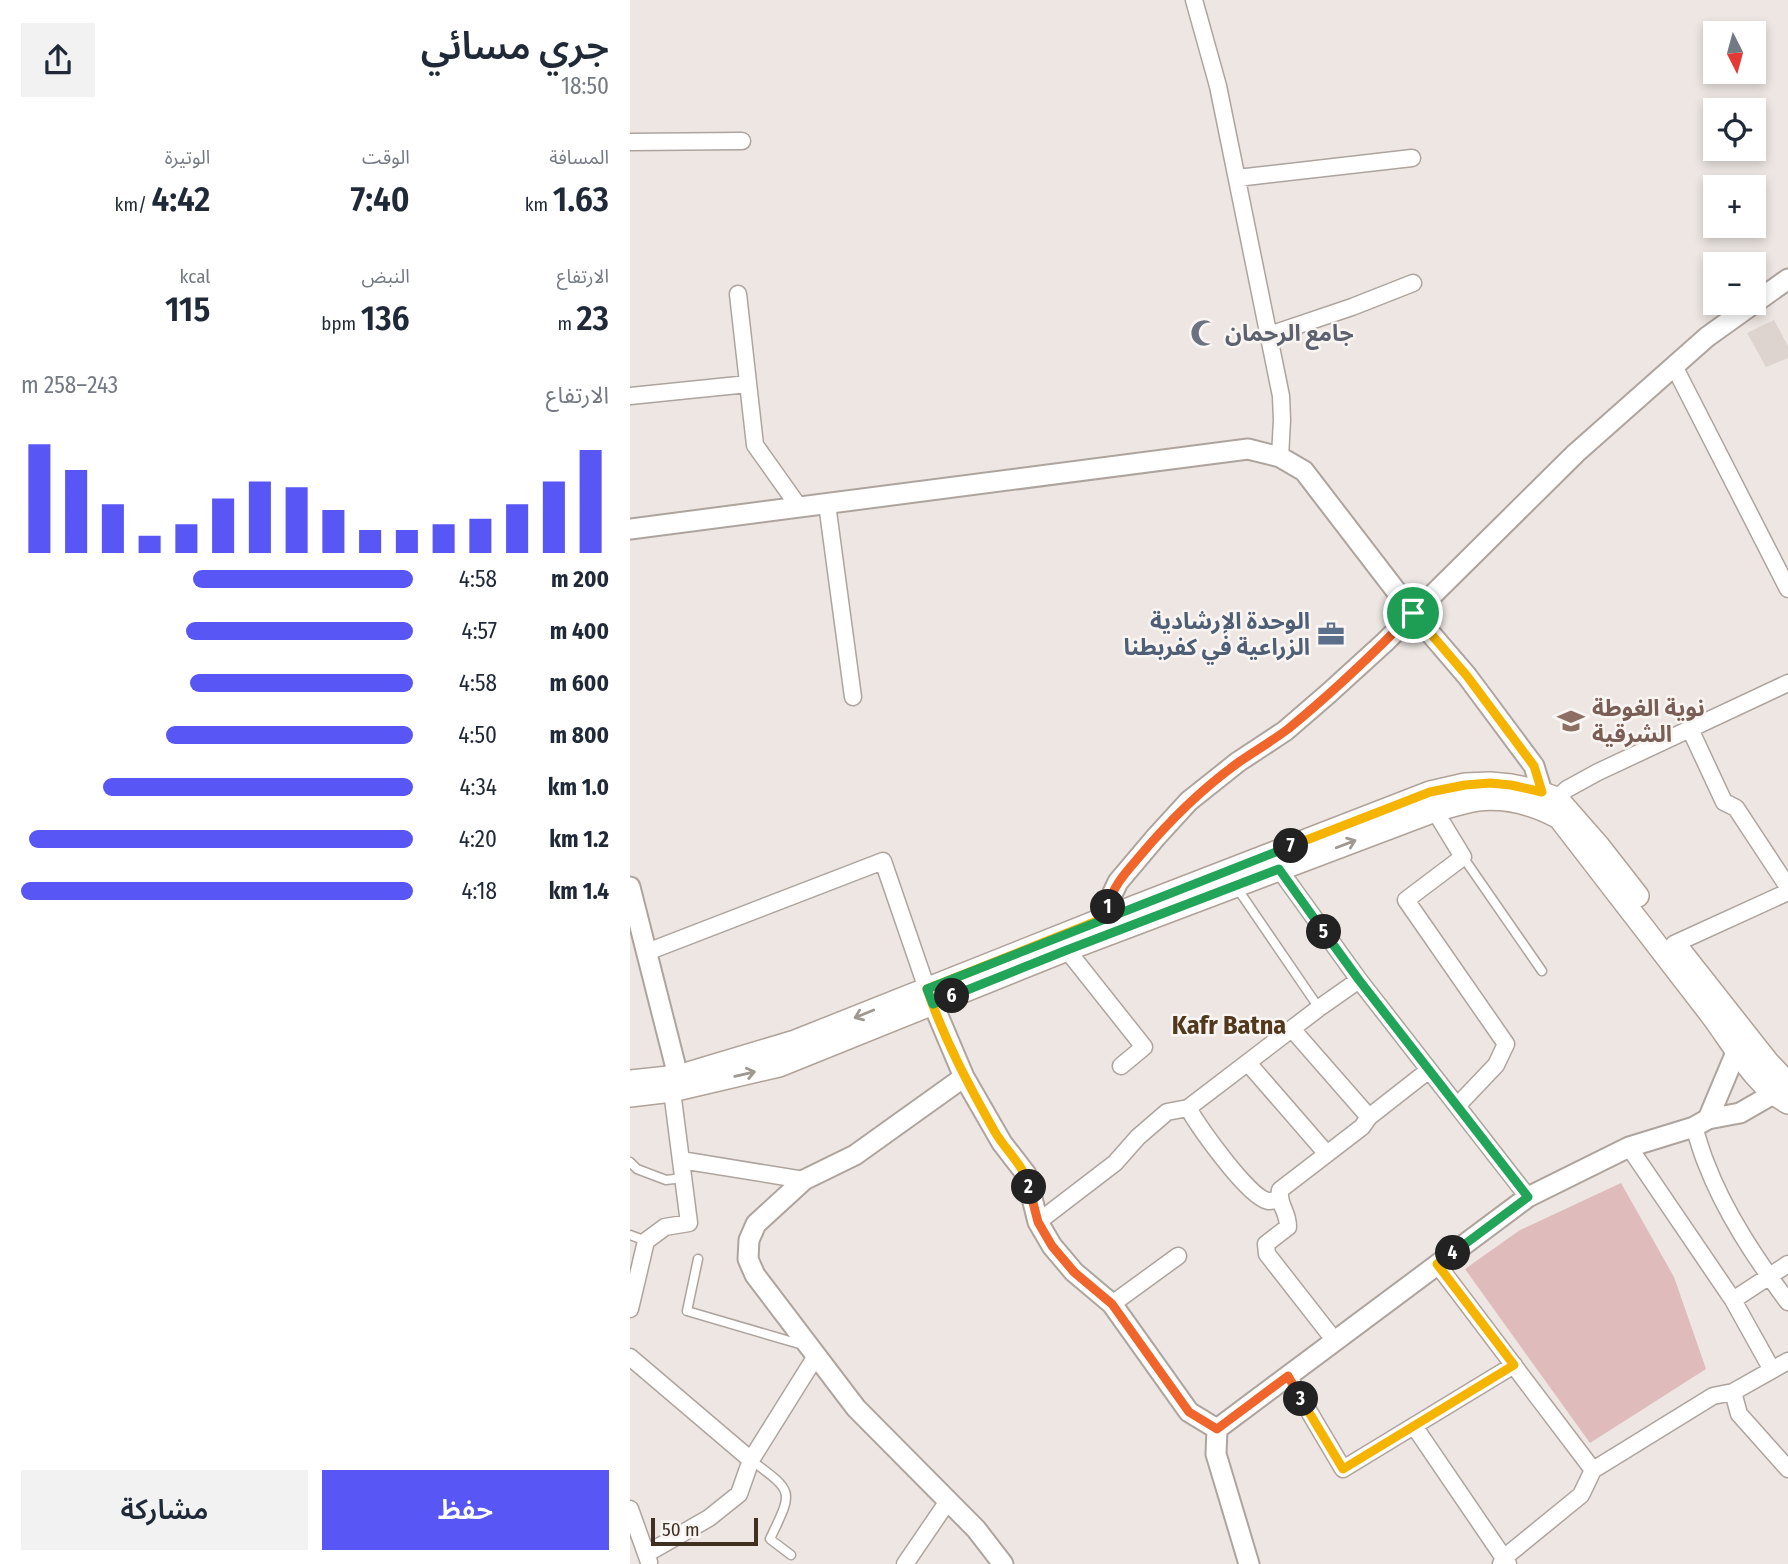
<!DOCTYPE html>
<html lang="ar">
<meta charset="utf-8">
<style>
body{margin:0;font-family:"Fira Sans Condensed","Noto Sans Arabic",sans-serif;background:#f2f2f3;color:#1f2937;direction:rtl;height:100vh;display:flex;flex-direction:column;font-size:26px;white-space:nowrap}
*{box-sizing:border-box;margin:0}
p{font-size:23px;color:#747a83}
.icon{flex:none;width:38px;height:38px;fill:none;stroke:currentColor;stroke-width:2;stroke-linecap:round;stroke-linejoin:round}
.map{position:relative;flex:1;overflow:hidden;direction:ltr}
.panel{display:flex;flex-direction:column;background:#fff;width:630px}
.panel>*{flex:none}
.needle{width:46px;rotate:174deg}
.controls{position:absolute;left:1073px;top:21px;display:grid;gap:14px}
.controls a{display:grid;place-items:center;width:63px;height:63px;border-radius:0px;background:#fff;box-shadow:0 4px 10px #0003;font-size:35px}
.scale{position:absolute;left:21px;bottom:18px;width:107px;box-sizing:border-box;padding-left:7px;border:4px solid #3f3022;border-top:0;font-size:19px;line-height:24px;white-space:nowrap;color:#3f3022;-webkit-text-stroke:5px #f9f5f3;paint-order:stroke}
.pin{position:absolute;display:grid;place-items:center;width:60px;height:60px;color:#fff;margin:-30px;border:4px solid #fff;border-radius:50%;box-shadow:0 2px 7px #0007}
.km{position:absolute;width:35px;height:35px;margin:-18px;border-radius:50%;background:#222;color:#fff;font-size:19px;line-height:35px;text-align:center}
.round{display:grid;place-items:center;flex:none;width:74px;height:74px;border-radius:0px;background:#f2f2f3}
.head{display:flex;align-items:center;justify-content:space-between;height:119px;padding:0 21px}
h1{font-size:38px;font-weight:600;line-height:52px}
.metrics{display:grid;grid-template-columns:repeat(3,1fr);gap:10px;height:119px;padding:7px 21px}
.metrics div{display:grid;align-content:center}
.metrics b{font-size:35px;font-weight:600}
.metrics small{font-size:19px;font-weight:400}
.metrics p{font-size:19px}
.chart{height:196px;padding:14px 21px}
.chart p{display:flex;justify-content:space-between}
.chart svg{width:100%;height:126px;margin-top:7px;stroke:#5857f6;stroke-width:6}
.cta{display:flex;gap:14px;margin-top:auto;padding:14px 21px}
.cta a{flex:1;height:80px;border-radius:0px;background:#5857f6;color:#fff;font-size:28px;font-weight:600;line-height:80px;text-align:center}
.cta a+a{background:#f2f2f3;color:#1f2937}
ul{padding:0 21px;list-style:none;font-size:23px}
li{display:grid;grid-template-columns:112px 84px 1fr;align-items:center;height:52px}
li i{height:18px;border-radius:9px;background:#5857f6}
main{display:flex;flex:1;min-height:0}
.map>svg:first-child{display:block}
</style>
<main>
<div class="map">
<svg width="1158" height="1564" viewBox="0 0 1158 1564">
<rect width="100%" height="100%" fill="#ede6e2"/>
<!-- built -->
<path fill="#ddd4d0" d="M1144 320 1158 346V358L1136 367 1117 333Z"/>
<!-- green -->
<path fill="#dfbcbb" d="M991 1183 1044 1277 1076 1369 960 1443 835 1269 890 1230Z"/>
<g fill="none" stroke-linecap="round" stroke-linejoin="round">
<defs>
<path id="service" d="M833 857 912 971
M607 888 689 1008
M0 1162 7 1169 36 1180 53 1178
M0 1235 16 1241
M68 1259 57 1311 173 1345
M121 1460C165 1493 163 1490 140 1539L161 1555"/>
<path id="minor" d="M564 0 588 86 651 396 652 420 650 457
M0 142 112 141
M607 178 782 158
M108 294 125 445 169 507
M639 335 722 307 783 283
M1044 366 1158 589
M0 396 118 384
M197 504 223 697
M1060 729 1094 802 1106 808 1158 887
M927 798 937 789 968 772 1158 683
M805 811 833 857 776 900 876 1044 866 1065 827 1106
M649 869 729 980 898 1197
M1044 944 1158 892
M437 950 514 1047 491 1066
M17 952 253 861 297 989
M662 1029 739 1117
M618 1063 697 1154
M558 1108C569 1127 618 1197 638 1201 641 1201 645 1200 649 1199
M1064 1127C1068 1139 1071 1151 1076 1163 1095 1213 1126 1259 1158 1302
M999 1147 1103 1300 1142 1370
M51 1160 174 1180
M408 1222 485 1163 508 1137 537 1112 558 1108 689 1008 729 980
M807 1264 963 1470
M1103 1300 1158 1264
M482 1304 548 1256
M0 1309 16 1241 35 1227 59 1223 42 1091
M705 1341 637 1254 636 1244 658 1227C658 1210 648 1206 650 1190L732 1127 739 1117 799 1070
M0 1357 121 1460
M658 1376 713 1469 884 1365
M1103 1392 1109 1414 1158 1469
M784 1426 878 1564
M0 1509 19 1562
M16 1554 79 1518 109 1494 121 1460 186 1356
M275 1564 318 1501
M871 1564 875 1557 951 1495 963 1470 1083 1396 1103 1392 1158 1361"/>
<path id="tertiary" d="M0 529 618 449 650 457 674 471 783 613 837 676 904 766 912 792
M0 887 48 1076 43 1090
M477 917 478 903 488 882 526 837 559 801 608 762 655 731 699 693 755 642 946 453 1077 337 1158 279
M298 992 334 1077 372 1143 396 1174 408 1222 422 1246 444 1272 482 1304 559 1412 587 1429 586 1454 619 1564
M334 1077 225 1155 174 1180 126 1224 119 1240 118 1259 125 1275 226 1408 346 1529 373 1564
M1078 1119 1107 1050
M587 1429 898 1197 999 1147 1064 1127 1078 1119 1110 1113 1143 1094 1152 1080"/>
<path id="secondary" d="M1049 949 1138 1062 1158 1083
M0 1081 48 1076 165 1041 477 917 800 792 835 784 860 783 881 785 901 789 927 798 969 846 1008 896
M0 1096 42 1091 149 1066 437 950 805 811C819 807 834 802 848 800 877 797 905 805 929 818 980 884 1030 949 1081 1015 1103 1044 1125 1086 1158 1103"/>
</defs>
<!-- service casing -->
<use href="#service" stroke="#aea49d" stroke-width="11"/>
<!-- minor casing -->
<use href="#minor" stroke="#aea49d" stroke-width="19"/>
<!-- tertiary casing -->
<use href="#tertiary" stroke="#aea49d" stroke-width="23"/>
<!-- secondary casing -->
<use href="#secondary" stroke="#b1a298" stroke-width="24"/>
<!-- service -->
<use href="#service" stroke="#fff" stroke-width="8"/>
<!-- minor -->
<use href="#minor" stroke="#fff" stroke-width="16"/>
<!-- tertiary -->
<use href="#tertiary" stroke="#fff" stroke-width="19"/>
<!-- secondary -->
<use href="#secondary" stroke="#fff" stroke-width="21"/>
</g>
<!-- one-way arrows -->
<defs><path id="oneway-shaft" d="M-6 0H5M1.5-3L5.5 0L1.5 3" fill="none" stroke-width="1.6" stroke-linecap="round" stroke-linejoin="round" transform="scale(1.75)"/></defs>
<g stroke="#9f9890">
<use href="#oneway-shaft" transform="translate(716 844) rotate(-21)"/>
<use href="#oneway-shaft" transform="translate(234 1014) rotate(158)"/>
<use href="#oneway-shaft" transform="translate(115 1074) rotate(-13)"/>
</g>
<g fill="none" stroke-linecap="round" stroke-linejoin="round">
<defs>
<path id="split-1" d="M478 907C482 887 496 872 509 857 539 821 570 790 609 762 625 751 642 741 658 729 702 693 743 654 783 613"/>
<path id="split-2" d="M399 1187C394 1165 376 1151 365 1132 339 1086 314 1039 297 989L477 917 478 907"/>
<path id="split-3" d="M399 1187 408 1222 422 1246 444 1272 482 1304 559 1412 587 1429 658 1376 671 1399"/>
<path id="split-4" d="M671 1399 713 1469 884 1365 807 1264 823 1253"/>
<path id="split-5" d="M694 932 729 980 898 1197 823 1253"/>
<path id="split-6" d="M322 996 437 950 649 869 694 932"/>
<path id="split-7" d="M322 996 303 1004 297 989 661 846"/>
<path id="split-8" d="M661 846 800 792 835 785 860 783 881 785 912 792 904 766 837 676 783 613"/>
</defs>
<!-- split-1 casing -->
<use href="#split-1" stroke="#fff" stroke-width="14"/>
<!-- split-2 casing -->
<use href="#split-2" stroke="#fff" stroke-width="14"/>
<!-- split-3 casing -->
<use href="#split-3" stroke="#fff" stroke-width="14"/>
<!-- split-4 casing -->
<use href="#split-4" stroke="#fff" stroke-width="14"/>
<!-- split-5 casing -->
<use href="#split-5" stroke="#fff" stroke-width="14"/>
<!-- split-6 casing -->
<use href="#split-6" stroke="#fff" stroke-width="14"/>
<!-- split-7 casing -->
<use href="#split-7" stroke="#fff" stroke-width="14"/>
<!-- split-8 casing -->
<use href="#split-8" stroke="#fff" stroke-width="14"/>
<!-- split-1 -->
<use href="#split-1" stroke="#f0652b" stroke-width="9"/>
<!-- split-2 -->
<use href="#split-2" stroke="#f5b400" stroke-width="9"/>
<!-- split-3 -->
<use href="#split-3" stroke="#f0652b" stroke-width="9"/>
<!-- split-4 -->
<use href="#split-4" stroke="#f5b400" stroke-width="9"/>
<!-- split-5 -->
<use href="#split-5" stroke="#22a559" stroke-width="9"/>
<!-- split-6 -->
<use href="#split-6" stroke="#22a559" stroke-width="9"/>
<!-- split-7 -->
<use href="#split-7" stroke="#22a559" stroke-width="9"/>
<!-- split-8 -->
<use href="#split-8" stroke="#f5b400" stroke-width="9"/>
</g>
<!-- icons -->
<defs>
<symbol id="mosque-bare" viewBox="-9 -9 18 18"><path d="M3.5-4.9A6 6 0 1 0 3.5 4.9A5 5 0 1 1 3.5-4.9Z" fill="#6b7280" stroke="#f9f5f3" stroke-width="2.5" paint-order="stroke"/></symbol>
<symbol id="office-bare" viewBox="-9 -9 18 18"><path d="M-6-3h4V-5.5h4V-3h4V5H-6ZM-1-4.5V-3h2v-1.5ZM-6 0V1H6V0Z" fill="#5c6f8a" stroke="#f9f5f3" stroke-width="2.5" paint-order="stroke"/></symbol>
<symbol id="school-bare" viewBox="-9 -9 18 18"><path d="M0-5L7-2L0 1L-7-2ZM-4 1L0 2.5L4 1V4Q0 6-4 4Z" fill="#8d6e63" stroke="#f9f5f3" stroke-width="2.5" paint-order="stroke"/></symbol>
</defs>
<g fill-rule="evenodd">
<use href="#mosque-bare" x="555" y="314" width="38" height="38"/>
<use href="#office-bare" x="682" y="615" width="38" height="38"/>
<use href="#school-bare" x="922" y="702" width="38" height="38"/>
</g>
<g text-anchor="middle" stroke-width="5" stroke-linejoin="round" paint-order="stroke">
<!-- worship labels -->
<g font-size="23" font-weight="bold" fill="#5b616d" stroke="#f9f5f3" text-anchor="start">
<text x="595" y="341">جامع الرحمان</text>
</g>
<!-- service labels -->
<g font-size="23" font-weight="bold" fill="#4e5e75" stroke="#f9f5f3" text-anchor="end">
<text x="680" y="629">الوحدة الإرشادية<tspan x="680" dy="26">الزراعية في كفربطنا</tspan></text>
</g>
<!-- education labels -->
<g font-size="23" font-weight="bold" fill="#785e54" stroke="#f9f5f3" text-anchor="start">
<text x="962" y="716">نوية الغوطة<tspan x="962" dy="26">الشرقية</tspan></text>
</g>
<!-- quarter labels -->
<g font-size="26" font-weight="bold" fill="#52381d" stroke="#f9f5f3">
<text x="599" y="1034">Kafr Batna</text>
</g>
</g>
</svg>
<div class="controls">
<a><svg class="needle" viewBox="-14 -14 28 28"><path d="M0-13l5 13h-10z" fill="#e53935"/><path d="M0 13l5-13h-10z" fill="#747a83"/></svg></a>
<a><svg class="icon" aria-label="locate" viewBox="0 0 24 24"><circle cx="12" cy="12" r="6"/><path d="M12 2v4M12 18v4M2 12h4M18 12h4"/></svg></a>
<a>+</a>
<a>−</a>
</div>
<div class="scale">50 m</div>
<div class="pin" style="left:783px;top:613px;background:#1e9e55"><svg class="icon" aria-label="arrive" viewBox="0 0 24 24"><path d="M6 21V4h12l-3 4 3 4H6"/></svg></div>
<b class="km" style="left:478px;top:907px">1</b>
<b class="km" style="left:399px;top:1187px">2</b>
<b class="km" style="left:671px;top:1399px">3</b>
<b class="km" style="left:823px;top:1253px">4</b>
<b class="km" style="left:694px;top:932px">5</b>
<b class="km" style="left:322px;top:996px">6</b>
<b class="km" style="left:661px;top:846px">7</b>
</div>
<section class="panel">
<div class="head"><div><h1>جري مسائي</h1><p>18:50</p></div><a class="round"><svg class="icon" aria-label="share" viewBox="0 0 24 24"><path d="M12 15V3M7 8l5-5 5 5M5 13v7h14v-7"/></svg></a></div>
<div class="metrics">
<div><p>المسافة</p><b>1.63<small> km</small></b></div>
<div><p>الوقت</p><b>7:40</b></div>
<div><p>الوتيرة</p><b>4:42<small> /km</small></b></div>
</div>
<div class="metrics">
<div><p>الارتفاع</p><b>23<small> m</small></b></div>
<div><p>النبض</p><b>136<small> bpm</small></b></div>
<div><p>kcal</p><b>115</b></div>
</div>
<div class="chart"><p><span>الارتفاع</span>243–258 m</p>
<svg viewBox="0 0 160 44" preserveAspectRatio="none"><path d="M5 44V6M15 44V15M25 44V27M35 44V38M45 44V34M55 44V25M65 44V19M75 44V21M85 44V29M95 44V36M105 44V36M115 44V34M125 44V32M135 44V27M145 44V19M155 44V8"/></svg>
</div>
<ul>
<li><b>200 m</b>4:58<i style="width:56%"></i></li>
<li><b>400 m</b>4:57<i style="width:58%"></i></li>
<li><b>600 m</b>4:58<i style="width:57%"></i></li>
<li><b>800 m</b>4:50<i style="width:63%"></i></li>
<li><b>1.0 km</b>4:34<i style="width:79%"></i></li>
<li><b>1.2 km</b>4:20<i style="width:98%"></i></li>
<li><b>1.4 km</b>4:18<i style="width:100%"></i></li>
</ul>
<div class="cta"><a>حفظ</a><a>مشاركة</a></div>
</section>
</main>
